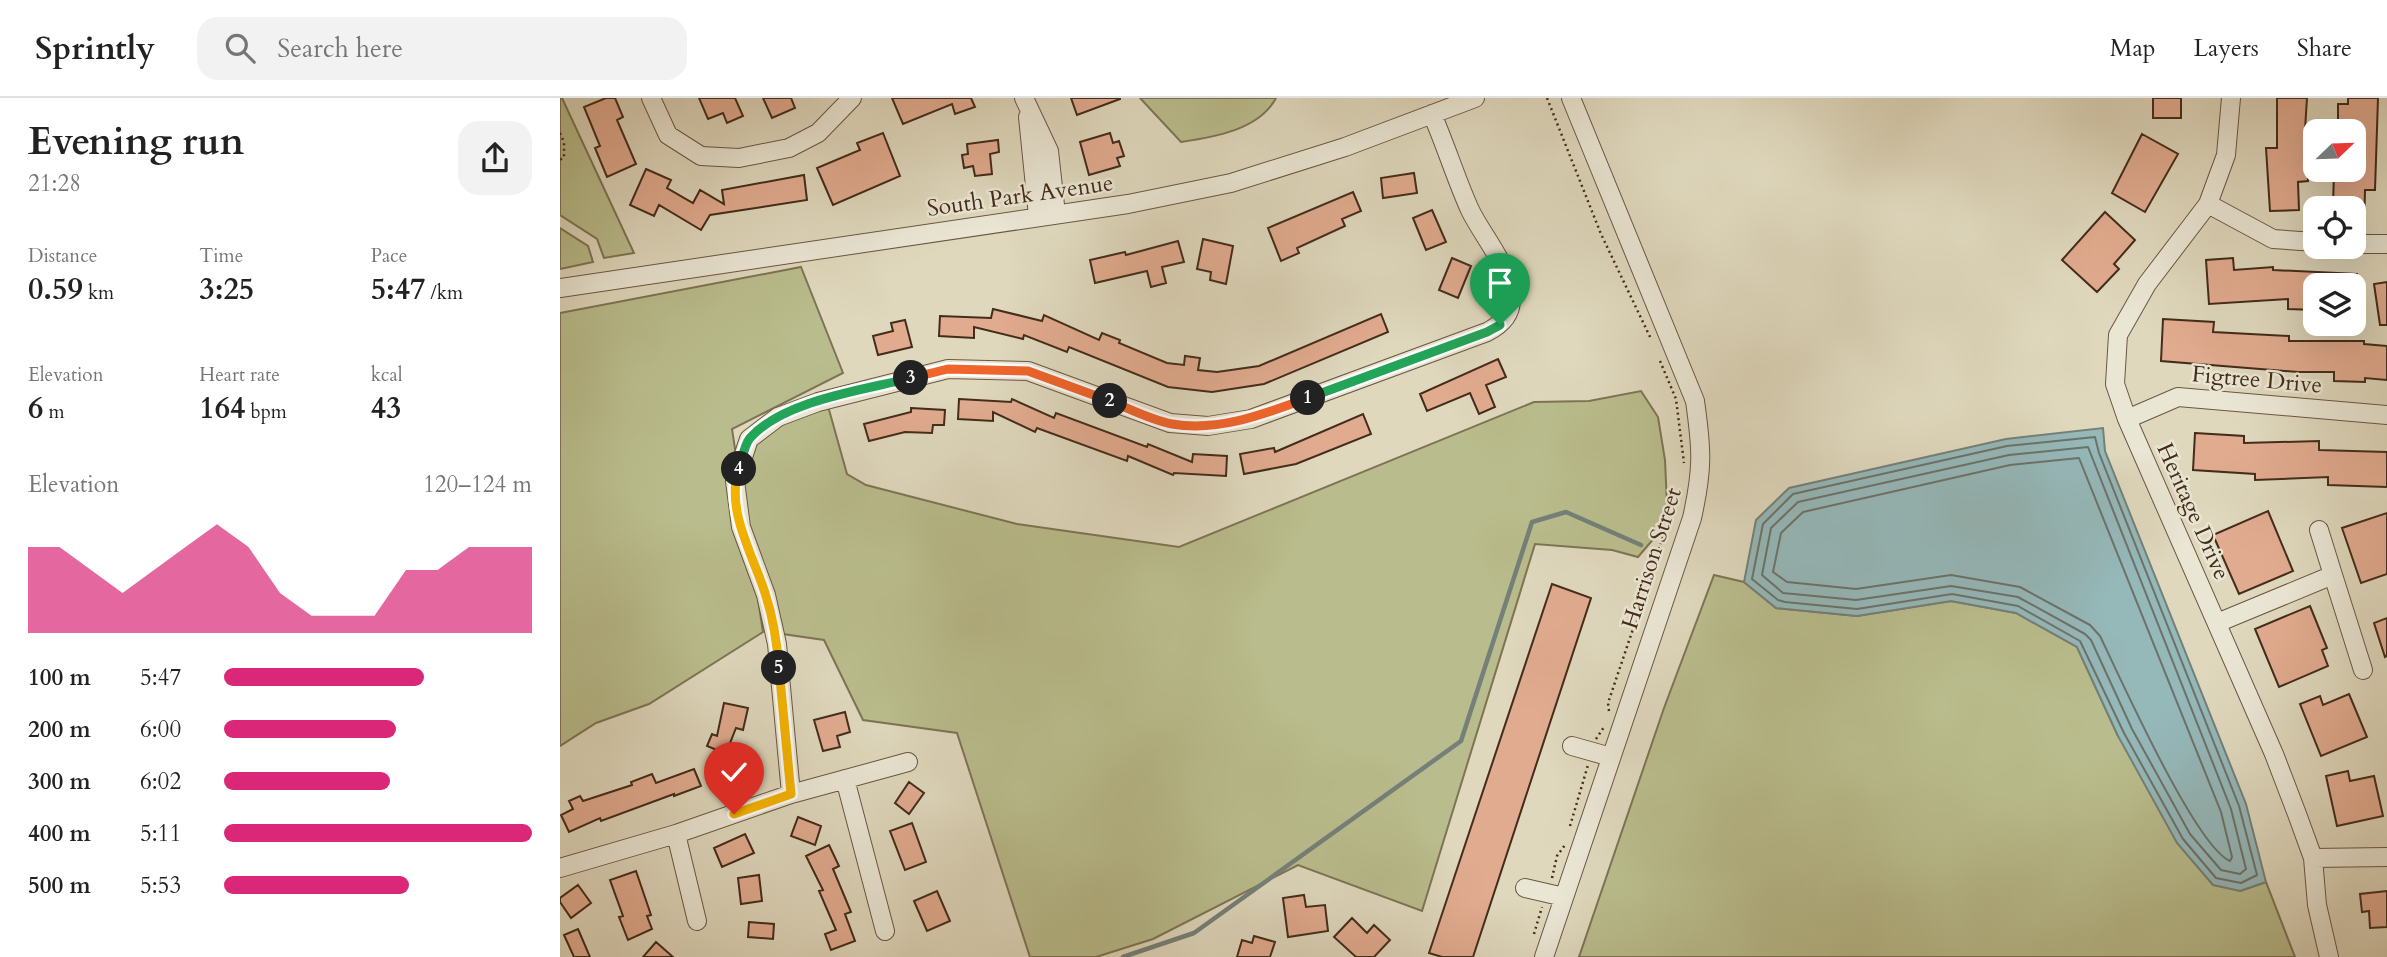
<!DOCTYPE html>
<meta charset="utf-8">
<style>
body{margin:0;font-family:Cardo,serif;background:#f2f2f2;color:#222;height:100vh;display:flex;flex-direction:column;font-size:26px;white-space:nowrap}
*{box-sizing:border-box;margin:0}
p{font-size:23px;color:#767676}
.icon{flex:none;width:38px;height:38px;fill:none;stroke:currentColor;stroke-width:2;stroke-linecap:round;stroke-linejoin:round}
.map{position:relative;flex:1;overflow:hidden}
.drawer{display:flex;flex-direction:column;background:#fff;width:560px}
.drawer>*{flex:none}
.needle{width:46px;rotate:67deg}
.fabs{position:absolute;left:1743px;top:21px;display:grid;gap:14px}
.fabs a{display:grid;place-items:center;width:63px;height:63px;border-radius:14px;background:#fff;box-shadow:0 7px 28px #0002;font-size:35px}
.pin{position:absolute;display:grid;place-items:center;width:60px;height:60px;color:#fff;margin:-72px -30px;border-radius:50% 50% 50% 0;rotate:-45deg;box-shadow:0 0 7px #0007}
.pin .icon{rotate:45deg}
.km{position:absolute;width:35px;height:35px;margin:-18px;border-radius:50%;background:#222;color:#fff;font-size:19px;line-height:35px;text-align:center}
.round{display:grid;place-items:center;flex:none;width:74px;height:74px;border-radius:21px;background:#f2f2f2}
.headline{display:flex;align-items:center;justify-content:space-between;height:119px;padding:0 28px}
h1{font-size:38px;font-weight:700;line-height:52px}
.metrics{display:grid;grid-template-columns:repeat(3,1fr);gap:10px;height:119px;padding:7px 28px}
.metrics div{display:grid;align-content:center}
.metrics b{font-size:30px;font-weight:700}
.metrics small{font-size:19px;font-weight:400}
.metrics p{font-size:19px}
.chart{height:196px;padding:14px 28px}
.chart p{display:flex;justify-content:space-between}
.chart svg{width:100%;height:126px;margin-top:7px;fill:#db2777;opacity:.7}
ul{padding:0 28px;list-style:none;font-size:23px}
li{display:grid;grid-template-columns:112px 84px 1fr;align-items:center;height:52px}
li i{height:18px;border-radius:9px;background:#db2777}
header{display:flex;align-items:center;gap:42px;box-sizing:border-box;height:98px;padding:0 35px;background:#fff;border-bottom:2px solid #e0e0e0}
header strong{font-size:33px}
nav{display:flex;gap:38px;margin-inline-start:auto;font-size:24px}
.search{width:490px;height:63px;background:#f2f2f2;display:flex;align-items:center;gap:18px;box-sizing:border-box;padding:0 24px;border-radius:21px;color:#767676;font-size:26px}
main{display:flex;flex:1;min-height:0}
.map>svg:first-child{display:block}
</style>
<header>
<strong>Sprintly</strong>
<div class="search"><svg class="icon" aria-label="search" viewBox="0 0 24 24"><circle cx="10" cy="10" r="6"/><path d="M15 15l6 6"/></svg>Search here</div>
<nav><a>Map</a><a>Layers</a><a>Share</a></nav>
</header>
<main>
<section class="drawer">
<div class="headline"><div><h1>Evening run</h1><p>21:28</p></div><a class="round"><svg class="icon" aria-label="share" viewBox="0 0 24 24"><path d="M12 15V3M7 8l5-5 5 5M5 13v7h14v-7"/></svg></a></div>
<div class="metrics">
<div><p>Distance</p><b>0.59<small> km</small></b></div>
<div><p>Time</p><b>3:25</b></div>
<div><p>Pace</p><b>5:47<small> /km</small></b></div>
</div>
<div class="metrics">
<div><p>Elevation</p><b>6<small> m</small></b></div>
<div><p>Heart rate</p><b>164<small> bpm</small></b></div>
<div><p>kcal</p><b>43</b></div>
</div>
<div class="chart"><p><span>Elevation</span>120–124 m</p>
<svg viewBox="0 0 160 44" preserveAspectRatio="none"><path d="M0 44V14L10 14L20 22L30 30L40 22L50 14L60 6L70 14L80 30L90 38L100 38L110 38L120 22L130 22L140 14L150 14L160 14V44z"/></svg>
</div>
<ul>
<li><b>100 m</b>5:47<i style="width:65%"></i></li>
<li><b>200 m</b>6:00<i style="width:56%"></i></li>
<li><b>300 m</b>6:02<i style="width:54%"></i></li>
<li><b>400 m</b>5:11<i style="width:100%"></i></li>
<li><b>500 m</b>5:53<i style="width:60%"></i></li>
</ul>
</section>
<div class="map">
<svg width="1827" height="859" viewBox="0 0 1827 859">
<rect width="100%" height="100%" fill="#dfd8bd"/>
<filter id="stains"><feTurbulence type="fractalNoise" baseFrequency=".00286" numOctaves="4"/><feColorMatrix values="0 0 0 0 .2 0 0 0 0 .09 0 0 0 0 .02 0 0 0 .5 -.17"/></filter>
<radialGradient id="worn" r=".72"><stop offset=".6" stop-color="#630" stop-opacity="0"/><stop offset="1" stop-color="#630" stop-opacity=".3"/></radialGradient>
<!-- green -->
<path fill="#b9bc8c" stroke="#7e7453" stroke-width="2" d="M0 0H2L74 155 44 160 37 141 0 117Z
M580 0H716C699 32 654 39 621 44Z
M0 130 28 148 33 164 0 171Z
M241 169 283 275 172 331 203 534 89 606 36 625 0 648V215Z
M1081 293 1098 319 1105 362 1107 407 1101 432 1078 459 1052 452 975 446 862 813 738 767 593 841 536 859H470L397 635 303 622 264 542 223 536 188 426 183 383 196 345 222 325 268 308 287 376 306 387 457 426 619 449 974 304 1029 303Z
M1154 477 1184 484 1216 510 1297 518 1391 503 1456 515 1517 549 1558 638 1680 793 1706 784 1735 859H1019L1104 610Z"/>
<!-- water -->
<path fill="#95b8b9" stroke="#748079" stroke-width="2" d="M1543 330 1545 353 1686 706 1706 784 1680 793 1653 787 1617 745 1558 638 1517 549 1456 515 1391 503 1297 518 1216 510 1184 484 1196 422 1229 390 1446 341Z"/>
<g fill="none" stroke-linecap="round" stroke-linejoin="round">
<!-- shore -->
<path stroke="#6c726a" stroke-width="2" d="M1535 339 1539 355 1679 708 1697 777 1681 785 1656 780 1623 741 1564 635 1520 543 1458 508 1392 496 1297 511 1225 504 1218 502 1192 481 1203 426 1233 396 1447 348Z
M1528 349 1671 711 1686 771 1680 776 1661 772 1630 736 1572 631 1531 542 1525 536 1458 499 1391 488 1296 502 1223 495 1202 477 1211 430 1238 404 1449 357Z
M1519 360 1661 714 1672 759 1670 763C1635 748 1560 579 1540 538L1530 527 1460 489 1391 477 1296 491 1227 484 1213 474 1221 435 1243 414 1450 367Z"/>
<!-- stream -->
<path stroke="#748079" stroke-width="4.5" d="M563 859 634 835 901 643 972 424 1006 414 1081 447"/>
</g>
<!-- building -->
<path fill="#e1ab8f" stroke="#432c1a" stroke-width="2" d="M46 0H55L63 19 57 22 76 66 47 79 35 50 40 48 24 9Z
M139 0H175L183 18 167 25 163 15 148 21Z
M203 0H231L235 10 212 20Z
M332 0H411L415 9 395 16 392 6 343 26Z
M511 0H560V1L517 17Z
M1593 0H1621V20H1593Z
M1717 0H1747L1745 32 1748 83 1738 84 1739 112 1710 113 1706 50H1717Z
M1788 0H1818L1815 92H1805L1804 135H1794V110H1773L1774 72H1794V33H1778V6H1788Z
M323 35 340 78 273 107 257 70 300 52 297 45Z
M550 35 553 45 559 43 564 58 557 60 560 68 529 77 520 44Z
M1582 36 1618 56 1585 114 1552 95Z
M438 42 439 54 430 56 432 76 415 78 413 68 404 70 402 57 408 56 407 46Z
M86 71 111 82 107 90 133 105 140 92 164 106 162 92 244 77 247 102 150 117 141 132 99 107 94 118 70 107Z
M854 75 857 95 823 100 821 80Z
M793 94 801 113 782 121 785 128 737 150 739 155 721 163 708 130Z
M872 112 886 144 866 152 853 120Z
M1545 114 1575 142 1554 166 1559 171 1537 194 1502 162Z
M643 141 673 148 666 186 650 182 651 174 637 171Z
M618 143 624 164 602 169 606 185 591 189 587 173 535 185 530 162 565 154 566 157Z
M892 160 911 168 898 200 879 192Z
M1673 160 1674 172 1713 169V172L1797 176 1796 187H1755V212L1728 211V201L1649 206 1646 162Z
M1827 184V227H1820L1814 186Z
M433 211 482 223 484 217 539 242 542 235 560 242 559 245 607 265 624 267 625 258 640 260 638 272 657 274 699 268 821 216 828 234 704 286 652 294 608 289 509 249 507 254 464 237 463 241 414 229V240L379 238 380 218 431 220Z
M1603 221 1654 224 1653 234 1729 238V243H1804V246L1827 248V282L1805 280V284L1774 283V274H1738L1601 263Z
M345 222 352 249 318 257 313 238 333 233 331 225Z
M938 261 946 279 926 287 935 309 919 316 910 295 867 313 860 296Z
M399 301 451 304 452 301 494 320 496 315 587 349 588 346 632 364 633 356 667 358 666 378 614 375 613 377 568 358 567 363 477 330 475 334 433 314V323L398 321Z
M351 310 385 312 384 327H373L372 335 345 334 309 343 304 326 351 314Z
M803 316 811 336 736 366 684 376 680 356 714 350 715 354Z
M1635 335 1684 338V345L1759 343V352L1827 354V389L1768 387V379L1695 382V376L1633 372Z
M1708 413 1733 473 1679 496 1653 437Z
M1827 415V476L1801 485 1782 430Z
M992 486 1031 500 913 859H882L869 855Z
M1750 508 1767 550 1762 552 1768 568 1719 589 1695 531Z
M1827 520V558L1825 559 1814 525Z
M1789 596 1807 639 1761 658 1740 606 1760 598 1763 607Z
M164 605 188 610 183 632 176 630 167 653 181 659 171 682 149 673 157 652 147 648 152 636 157 638Z
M285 614 290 634 277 638 280 649 263 653 254 622Z
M134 671 141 688 114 698V696L41 723 40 720 9 734 1 717 13 711 9 703 20 698 23 703 72 687 71 684 92 676 96 685Z
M1788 673 1790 683 1814 678 1823 718 1777 728 1766 678Z
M349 684 364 695 349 716 335 705Z
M238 719 261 728 255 747 231 738Z
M352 725 366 764 345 772 330 733Z
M185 736 194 755 162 769 154 750Z
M269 747 279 768 273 771 291 814 285 816 295 843 271 852 265 836 276 832 259 793 263 792 246 758Z
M76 773 91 817 87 818 92 831 68 842 59 819 63 818 50 782Z
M199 777 202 803 181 806 178 780Z
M18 787 31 805 11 820 0 804V800Z
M377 793 390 823 367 833 354 803Z
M1827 793V829L1810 830 1809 813 1802 814 1800 796Z
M744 797 746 809 765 807 768 833 728 839 723 800Z
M792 820 807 835 814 827 830 842 814 859H796L774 839Z
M189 824 214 826 213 841 188 839Z
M18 831 30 859H14L4 837Z
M694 838 715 844 710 859H677L682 842 692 845Z
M96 844 113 859H83Z"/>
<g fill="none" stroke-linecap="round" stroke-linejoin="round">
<defs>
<path id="minor" d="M91 0 108 37 141 58 179 60 229 50 258 35 292 0
M464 0 489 53 496 116
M1671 0 1666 57 1648 106 1587 186 1558 237 1555 286 1567 321 1714 656 1737 716 1753 760 1757 807 1769 859
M468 19 478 118
M1648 106 1713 141 1755 144
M1794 146H1827
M0 190 568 106 671 85 785 49 915 0
M1567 321 1618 299 1827 317
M1759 432 1773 477
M1657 525 1773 477 1803 572
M1012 648 1051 659
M285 681 325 833
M231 696 217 546 206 497 181 429 175 383 189 341 218 319 258 304 388 271 468 273 610 325 648 328 691 321 927 234C941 227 951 217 951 201 951 169 923 139 910 112 896 81 886 48 872 16
M116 736 137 823
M1753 760 1827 759
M0 770 116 736 231 696 348 664
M965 790 1004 799
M984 859 1132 420C1143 371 1142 352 1135 303L1011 0"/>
</defs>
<!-- minor casing -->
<use href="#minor" stroke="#6a5743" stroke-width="20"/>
<!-- path -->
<path stroke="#432c1a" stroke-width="2.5" stroke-dasharray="2 3.5" stroke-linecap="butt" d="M987 0 1041 136 1091 241
M0 35 4 44V59L0 62
M1100 263 1116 301 1124 365
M1088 499 1090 473 1121 392
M1049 613 1048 605 1073 531 1084 512
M1036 641 1044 629
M1010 728 1028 667
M992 780 997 758 1005 747
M974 836 982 809"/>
<!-- minor -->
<use href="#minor" stroke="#eae6d4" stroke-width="18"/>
</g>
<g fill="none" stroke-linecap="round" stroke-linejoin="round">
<defs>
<path id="split-1" d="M748 300 927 234 940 227"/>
<path id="split-2" d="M550 303C570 311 591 322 612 326 659 334 704 316 748 300"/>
<path id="split-3" d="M351 280 388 271 468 273 550 303"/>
<path id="split-4" d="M179 371C182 362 184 347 190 340 224 302 304 292 351 280"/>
<path id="split-5" d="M179 371C165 411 193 457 205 495 213 519 217 545 219 570"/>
<path id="split-6" d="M174 716 231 696 219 570"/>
</defs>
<!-- split-1 casing -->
<use href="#split-1" stroke="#fff" stroke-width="14"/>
<!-- split-2 casing -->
<use href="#split-2" stroke="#fff" stroke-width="14"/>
<!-- split-3 casing -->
<use href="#split-3" stroke="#fff" stroke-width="14"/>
<!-- split-4 casing -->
<use href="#split-4" stroke="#fff" stroke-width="14"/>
<!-- split-5 casing -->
<use href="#split-5" stroke="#fff" stroke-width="14"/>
<!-- split-6 casing -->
<use href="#split-6" stroke="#fff" stroke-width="14"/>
<!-- split-1 -->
<use href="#split-1" stroke="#22a559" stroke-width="9"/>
<!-- split-2 -->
<use href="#split-2" stroke="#f0652b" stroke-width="9"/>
<!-- split-3 -->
<use href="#split-3" stroke="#f0652b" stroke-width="9"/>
<!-- split-4 -->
<use href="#split-4" stroke="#22a559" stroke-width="9"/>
<!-- split-5 -->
<use href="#split-5" stroke="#f5b400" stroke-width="9"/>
<!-- split-6 -->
<use href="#split-6" stroke="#f5b400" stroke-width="9"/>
</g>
<g text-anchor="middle" stroke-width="5" stroke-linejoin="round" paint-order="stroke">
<!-- street labels -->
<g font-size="23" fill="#432c1a" stroke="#eae6d4">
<text transform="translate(460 97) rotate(-8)" y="8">South Park Avenue</text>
<text transform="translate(1697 281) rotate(5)" y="8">Figtree Drive</text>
<text transform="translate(1634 413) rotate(66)" y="8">Heritage Drive</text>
<text transform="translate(1091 460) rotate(-72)" y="8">Harrison Street</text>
</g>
</g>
<rect width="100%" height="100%" filter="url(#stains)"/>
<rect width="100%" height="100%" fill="url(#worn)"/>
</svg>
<div class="fabs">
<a><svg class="needle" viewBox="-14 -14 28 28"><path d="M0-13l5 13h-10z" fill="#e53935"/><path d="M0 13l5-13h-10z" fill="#767676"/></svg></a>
<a><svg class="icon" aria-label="locate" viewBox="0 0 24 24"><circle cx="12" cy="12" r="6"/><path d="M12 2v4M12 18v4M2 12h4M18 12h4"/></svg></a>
<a><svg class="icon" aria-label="layers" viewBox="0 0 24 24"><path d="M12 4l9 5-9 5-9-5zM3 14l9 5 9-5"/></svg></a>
</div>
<div class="pin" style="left:940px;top:227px;background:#1e9e55"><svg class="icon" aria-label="arrive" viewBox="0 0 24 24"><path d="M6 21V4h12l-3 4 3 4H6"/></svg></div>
<div class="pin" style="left:174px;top:716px;background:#d93025"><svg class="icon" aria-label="check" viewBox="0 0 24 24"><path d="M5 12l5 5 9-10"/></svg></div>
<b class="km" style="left:748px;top:300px">1</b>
<b class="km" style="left:550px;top:303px">2</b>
<b class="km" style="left:351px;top:280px">3</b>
<b class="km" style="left:179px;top:371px">4</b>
<b class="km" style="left:219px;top:570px">5</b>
</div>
</main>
